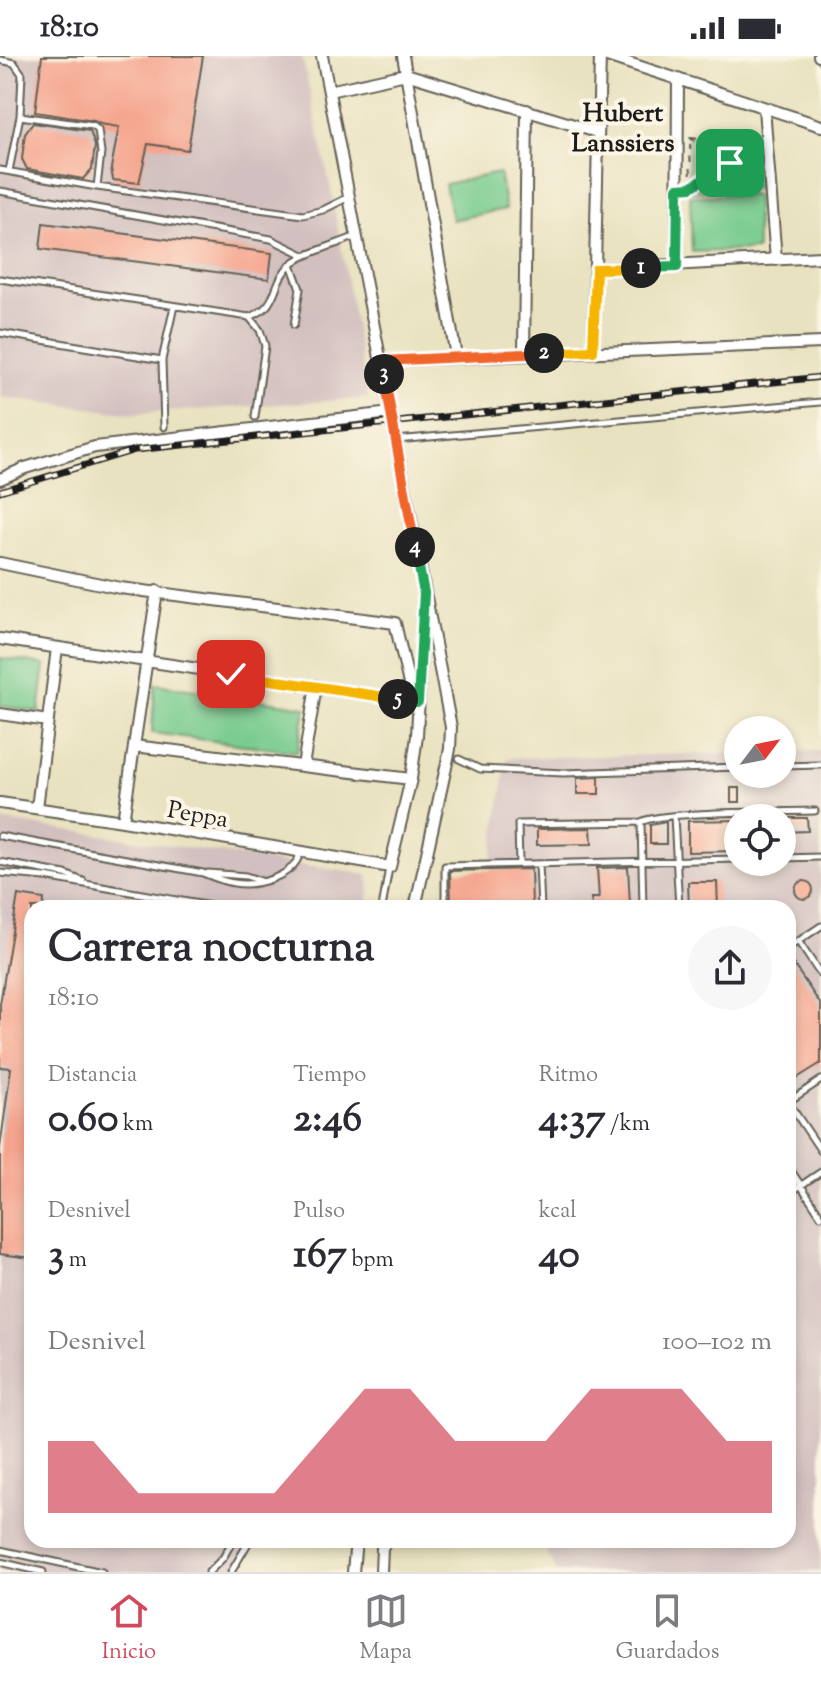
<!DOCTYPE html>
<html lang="es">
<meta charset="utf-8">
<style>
body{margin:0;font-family:"Sorts Mill Goudy",serif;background:#f7f7f7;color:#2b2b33;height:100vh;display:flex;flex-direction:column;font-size:30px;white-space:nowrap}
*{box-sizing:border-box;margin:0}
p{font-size:26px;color:#7c7c81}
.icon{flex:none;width:44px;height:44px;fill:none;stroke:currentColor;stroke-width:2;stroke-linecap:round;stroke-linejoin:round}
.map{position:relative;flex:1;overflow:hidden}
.side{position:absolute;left:24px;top:844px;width:772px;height:648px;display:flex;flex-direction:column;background:#fff;border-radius:24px;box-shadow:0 4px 12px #0003}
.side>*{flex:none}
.needle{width:52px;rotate:58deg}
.buttons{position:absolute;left:724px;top:660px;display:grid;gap:16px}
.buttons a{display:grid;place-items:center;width:72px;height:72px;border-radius:50%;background:#fff;box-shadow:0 4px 12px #0003;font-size:40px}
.pin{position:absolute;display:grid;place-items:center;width:68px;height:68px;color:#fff;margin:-34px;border-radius:16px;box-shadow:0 4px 12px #0006}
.km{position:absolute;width:40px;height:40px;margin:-20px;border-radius:50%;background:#222;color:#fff;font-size:22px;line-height:40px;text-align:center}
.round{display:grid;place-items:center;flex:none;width:84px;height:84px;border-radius:42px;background:#f7f7f7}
.summary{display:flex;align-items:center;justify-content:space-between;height:136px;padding:0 24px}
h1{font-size:44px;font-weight:700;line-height:60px}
.metrics{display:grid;grid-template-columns:repeat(3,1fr);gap:12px;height:136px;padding:8px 24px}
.metrics div{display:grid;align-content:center}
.metrics b{font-size:40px;font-weight:700}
.metrics small{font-size:22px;font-weight:400}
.metrics p{font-size:22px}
.chart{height:224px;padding:16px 24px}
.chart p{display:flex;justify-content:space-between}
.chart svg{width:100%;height:144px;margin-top:8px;fill:#d1495b;opacity:.7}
.status{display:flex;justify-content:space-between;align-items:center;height:56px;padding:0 40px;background:#fff;direction:ltr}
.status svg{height:22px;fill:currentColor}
.menu{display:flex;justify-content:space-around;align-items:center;height:112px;border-top:2px solid #e1e1e2;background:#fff;font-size:22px;color:#7c7c81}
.menu a{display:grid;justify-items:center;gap:4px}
.menu .current{color:#d1495b}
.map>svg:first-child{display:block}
</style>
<div class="status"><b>18:10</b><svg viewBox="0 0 49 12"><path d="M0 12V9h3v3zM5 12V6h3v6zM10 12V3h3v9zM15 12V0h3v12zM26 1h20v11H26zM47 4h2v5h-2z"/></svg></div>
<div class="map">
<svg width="821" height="1516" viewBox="0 0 821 1516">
<rect width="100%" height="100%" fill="#fcf5e5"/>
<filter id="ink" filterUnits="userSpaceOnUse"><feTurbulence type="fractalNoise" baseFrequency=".0125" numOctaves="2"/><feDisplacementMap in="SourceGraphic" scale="16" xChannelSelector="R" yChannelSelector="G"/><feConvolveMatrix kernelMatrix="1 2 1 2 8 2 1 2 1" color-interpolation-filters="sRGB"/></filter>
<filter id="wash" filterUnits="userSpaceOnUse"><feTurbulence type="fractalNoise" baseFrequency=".006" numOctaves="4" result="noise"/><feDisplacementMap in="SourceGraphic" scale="32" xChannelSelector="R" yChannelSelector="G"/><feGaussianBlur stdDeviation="1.8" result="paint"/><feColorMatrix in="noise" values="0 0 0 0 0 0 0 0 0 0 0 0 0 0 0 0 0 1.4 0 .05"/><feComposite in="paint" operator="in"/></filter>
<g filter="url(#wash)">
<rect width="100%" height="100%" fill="#e9e2c0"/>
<!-- industrial -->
<path fill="#d2bfbf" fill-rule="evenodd" d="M0 0H302L332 139 368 342 134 358 0 341Z
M821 695V1516H556L542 1484H788V852H484L507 702 738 697V718H782V696ZM738 762H782V806H738Z
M0 764 368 819 370 832 365 852H32V1484H262L252 1493 241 1516H0Z"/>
<!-- green -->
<path fill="#77cb8e" stroke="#4a7455" stroke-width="2" d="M688 80 758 88 761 132 689 136Z
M499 117 506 153 452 164 445 128Z
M756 139 757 194 692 196 690 140Z
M0 602 45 609 39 656 0 650Z
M155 628 306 651 297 696 152 677Z"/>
<g id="blocks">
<!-- building -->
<path fill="#f5a48d" d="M42 0H203L188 94 148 88 139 127 113 124 111 112 119 71 100 68 94 65 35 56Z
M33 67 90 75 95 90 92 113 83 123 27 113 22 103 25 78Z
M43 167 272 197 269 223 40 193Z
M599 721V738H577V722Z
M731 732H740V746H731Z
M782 762H807L808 775 782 776Z
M738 764V795L688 796V765Z
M666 766V788H650V769Z
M591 772 592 788 537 789V773Z
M628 811 630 849H624V852H592L591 842H599L597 812Z
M531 813 532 852H451L450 815Z
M795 834a9 9 0 1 1 18 0a9 9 0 1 1-18 0Z
M688 826H717L718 852H689Z
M18 839 44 843 43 852H32V1202L0 1198V1092L11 1012 0 1011V948Z
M788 900 821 949V1007L797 1022 788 1009Z"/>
</g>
</g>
<g filter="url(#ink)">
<use href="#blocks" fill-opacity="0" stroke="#646155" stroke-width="2"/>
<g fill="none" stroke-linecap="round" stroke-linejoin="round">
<defs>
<path id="lane" d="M0 4 14 7 22 18 20 60 9 115
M20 60 93 70 98 74 101 97 97 131
M0 114 97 131 303 159 323 154 349 141
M0 135 271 183 304 199
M291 208 300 233 294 269
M0 223 249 261C281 250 270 227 291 208 302 198 339 188 356 180
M249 261 260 274 265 290 255 361
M0 277 162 304
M164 371 162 304 174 250
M396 384 821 346
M459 703 480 713 564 717 738 711
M782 710 821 709
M674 760 679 852
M641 766 643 852
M0 780 203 817C213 821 224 826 234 827 256 831 294 821 300 797
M782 802 821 801
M0 806 65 818 83 825
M519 808 518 768 641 766C658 755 786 756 815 755
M539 808 541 852
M0 817 45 821 222 852
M208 817 246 820 261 825
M382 852 389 812
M445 852V810L738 803
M798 885 821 919
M788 892 821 870
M788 1046 821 1095
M788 1046 821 1024
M788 1110 821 1160
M788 1138 821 1116
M0 1494 102 1516
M0 1506 43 1516
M209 1516 223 1502 233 1484
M231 1516 250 1484"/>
<path id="street" d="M322 0 451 671 450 693 415 852
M403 0 456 300
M607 0 821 70
M819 0 821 1
M329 35 406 18 597 76
M764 52 776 204
M677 211 678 23
M596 213 821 201
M593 295 600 0
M524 298 527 54
M382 305 821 287
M0 423 25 412 95 391 391 357
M0 507 120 532 395 567 413 645
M0 583 417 646
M0 658 48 665
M134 690 411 723
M303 710 316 630
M0 747 123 765 390 811 411 723 417 680 423 555
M37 752 57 592
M123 765 157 535
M353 1516 356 1484
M381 1516 382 1492 387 1484"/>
</defs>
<!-- lane casing -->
<use href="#lane" stroke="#646155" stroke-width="9"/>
<!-- street casing -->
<use href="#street" stroke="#646155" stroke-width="14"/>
<!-- path -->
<path stroke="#646155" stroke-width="2" stroke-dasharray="6 6" stroke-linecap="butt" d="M691 82 756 89
M720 107a5 5 0 1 1 10 0a5 5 0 1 1-10 0Z
M730 105 757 90
M729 110 759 128
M691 130 690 82 721 104
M693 130 722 111
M687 132 760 129"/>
<!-- lane -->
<use href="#lane" stroke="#fff" stroke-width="5"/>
<!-- street -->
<use href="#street" stroke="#fff" stroke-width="10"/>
<defs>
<path id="rail" d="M0 435 135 394 821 321"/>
</defs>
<!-- rail casing -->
<use href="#rail" stroke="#1c1c1c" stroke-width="7"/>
<!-- rail -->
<use href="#rail" stroke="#fcf5e5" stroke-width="4" stroke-dasharray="12" stroke-linecap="butt"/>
</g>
</g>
<g fill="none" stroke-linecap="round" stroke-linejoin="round" filter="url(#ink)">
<defs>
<path id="split-1" d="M641 212 677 211 678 132 691 131 722 111 727 112 730 107"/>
<path id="split-2" d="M544 297 593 295 596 213 641 212"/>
<path id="split-3" d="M384 318 382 305 544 297"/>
<path id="split-4" d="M384 318 415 491"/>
<path id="split-5" d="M398 643 418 646 424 537 415 491"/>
<path id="split-6" d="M231 618 398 643"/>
</defs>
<!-- split-1 casing -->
<use href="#split-1" stroke="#fff" stroke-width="16"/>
<!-- split-2 casing -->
<use href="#split-2" stroke="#fff" stroke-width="16"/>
<!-- split-3 casing -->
<use href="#split-3" stroke="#fff" stroke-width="16"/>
<!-- split-4 casing -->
<use href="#split-4" stroke="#fff" stroke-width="16"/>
<!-- split-5 casing -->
<use href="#split-5" stroke="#fff" stroke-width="16"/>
<!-- split-6 casing -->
<use href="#split-6" stroke="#fff" stroke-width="16"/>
<!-- split-1 -->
<use href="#split-1" stroke="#22a559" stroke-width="10"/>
<!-- split-2 -->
<use href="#split-2" stroke="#f5b400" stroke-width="10"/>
<!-- split-3 -->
<use href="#split-3" stroke="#f0652b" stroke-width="10"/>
<!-- split-4 -->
<use href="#split-4" stroke="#f0652b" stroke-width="10"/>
<!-- split-5 -->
<use href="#split-5" stroke="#22a559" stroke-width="10"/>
<!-- split-6 -->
<use href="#split-6" stroke="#f5b400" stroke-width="10"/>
</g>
<g text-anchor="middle" stroke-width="8" stroke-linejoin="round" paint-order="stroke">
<!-- street labels -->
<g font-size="24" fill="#1c1c1c" stroke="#fcf5e5">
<text transform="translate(198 758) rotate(10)" y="8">Peppa</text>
</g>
<!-- neighbourhood labels -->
<g font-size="26" font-weight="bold" fill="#1c1c1c" stroke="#fcf5e5">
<text x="623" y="65">Hubert<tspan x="623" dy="30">Lanssiers</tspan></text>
</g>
</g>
</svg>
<div class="buttons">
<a><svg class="needle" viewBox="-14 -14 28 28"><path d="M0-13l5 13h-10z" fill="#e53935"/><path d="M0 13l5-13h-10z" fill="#7c7c81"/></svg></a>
<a><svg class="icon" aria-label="locate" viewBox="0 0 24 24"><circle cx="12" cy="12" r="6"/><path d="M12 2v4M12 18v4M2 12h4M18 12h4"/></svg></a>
</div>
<div class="pin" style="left:730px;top:107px;background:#1e9e55"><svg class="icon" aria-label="arrive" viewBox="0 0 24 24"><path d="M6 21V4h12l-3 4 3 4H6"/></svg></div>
<div class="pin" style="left:231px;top:618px;background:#d93025"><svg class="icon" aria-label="check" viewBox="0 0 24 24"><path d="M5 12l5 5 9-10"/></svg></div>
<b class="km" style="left:641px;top:212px">1</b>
<b class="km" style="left:544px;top:297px">2</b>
<b class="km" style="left:384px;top:318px">3</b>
<b class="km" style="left:415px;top:491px">4</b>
<b class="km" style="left:398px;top:643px">5</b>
<section class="side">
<div class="summary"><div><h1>Carrera nocturna</h1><p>18:10</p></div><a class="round"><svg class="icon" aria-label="share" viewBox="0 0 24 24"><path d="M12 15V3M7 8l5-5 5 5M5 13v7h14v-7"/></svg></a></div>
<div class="metrics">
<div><p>Distancia</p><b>0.60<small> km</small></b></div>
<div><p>Tiempo</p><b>2:46</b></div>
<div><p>Ritmo</p><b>4:37<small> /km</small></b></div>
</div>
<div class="metrics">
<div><p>Desnivel</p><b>3<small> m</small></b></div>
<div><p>Pulso</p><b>167<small> bpm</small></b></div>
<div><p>kcal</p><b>40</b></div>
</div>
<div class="chart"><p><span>Desnivel</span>100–102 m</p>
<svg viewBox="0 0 160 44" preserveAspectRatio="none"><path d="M0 44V22L10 22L20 38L30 38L40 38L50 38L60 22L70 6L80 6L90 22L100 22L110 22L120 6L130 6L140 6L150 22L160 22V44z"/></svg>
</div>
</section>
</div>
<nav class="menu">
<a class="current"><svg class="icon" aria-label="home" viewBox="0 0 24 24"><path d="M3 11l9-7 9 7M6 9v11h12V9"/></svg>Inicio</a>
<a><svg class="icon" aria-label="map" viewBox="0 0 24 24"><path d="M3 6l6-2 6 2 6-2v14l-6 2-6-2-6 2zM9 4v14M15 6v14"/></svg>Mapa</a>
<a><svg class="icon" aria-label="saved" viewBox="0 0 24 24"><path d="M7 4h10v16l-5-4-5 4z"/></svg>Guardados</a>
</nav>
